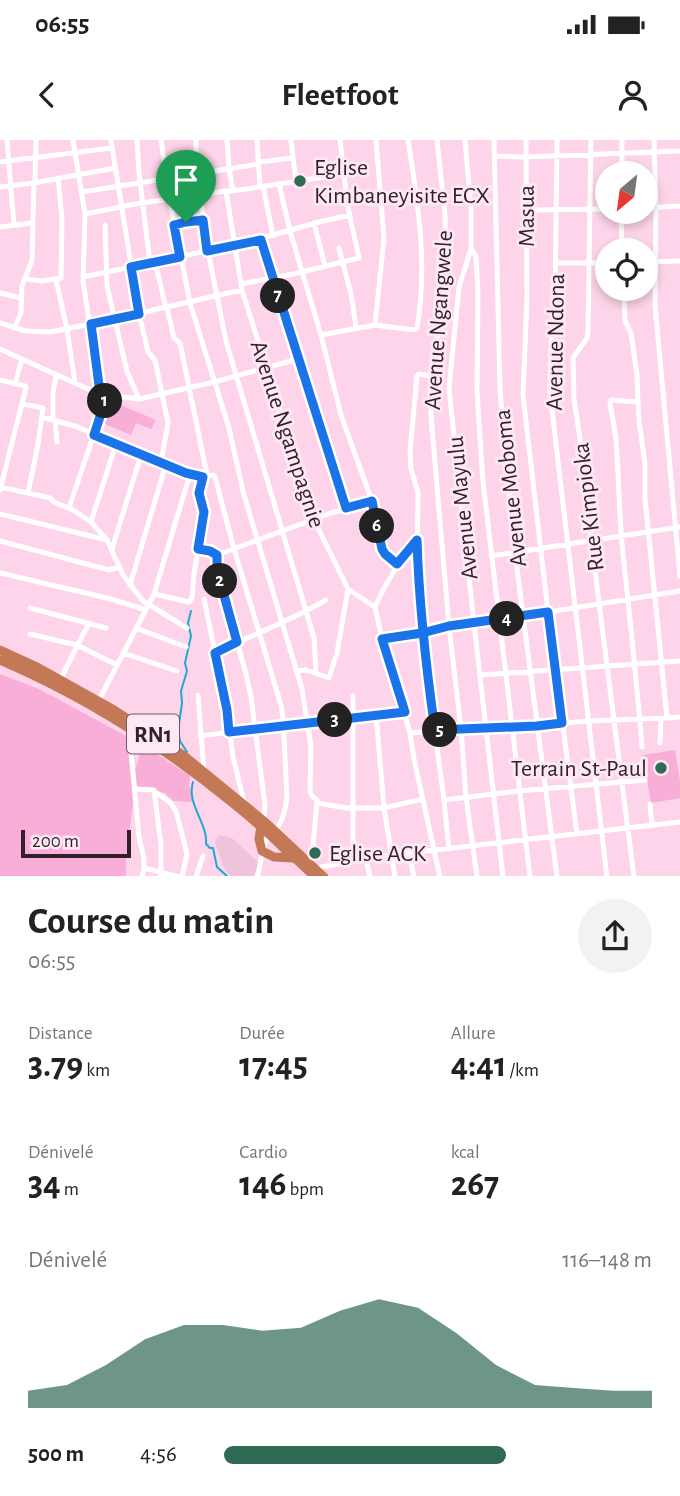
<!DOCTYPE html>
<html lang="fr">
<meta charset="utf-8">
<style>
body{margin:0;font-family:"Alegreya Sans",sans-serif;background:#f2f2f2;color:#222;height:100vh;display:flex;flex-direction:column;font-size:26px;white-space:nowrap}
*{box-sizing:border-box;margin:0}
p{font-size:23px;color:#767676}
.icon{flex:none;width:38px;height:38px;fill:none;stroke:currentColor;stroke-width:2;stroke-linecap:round;stroke-linejoin:round}
.map{position:relative;height:736px;overflow:hidden}
.details{display:flex;flex-direction:column;background:#fff;flex:1}
.details>*{flex:none}
.needle{width:46px;rotate:209deg}
.tools{position:absolute;left:595px;top:21px;display:grid;gap:14px}
.tools a{display:grid;place-items:center;width:63px;height:63px;border-radius:50%;background:#fff;box-shadow:0 4px 10px #0003;font-size:35px}
.scale{position:absolute;left:21px;bottom:18px;width:110px;box-sizing:border-box;padding-left:7px;border:4px solid #321f29;border-top:0;font-size:19px;line-height:24px;white-space:nowrap;color:#321f29;-webkit-text-stroke:5px #fde8f3;paint-order:stroke}
.pin{position:absolute;display:grid;place-items:center;width:60px;height:60px;color:#fff;margin:-72px -30px;border-radius:50% 50% 50% 0;rotate:-45deg;box-shadow:0 0 7px #0007}
.pin .icon{rotate:45deg}
.km{position:absolute;width:35px;height:35px;margin:-18px;border-radius:50%;background:#222;color:#fff;font-size:19px;line-height:35px;text-align:center}
.round{display:grid;place-items:center;flex:none;width:74px;height:74px;border-radius:37px;background:#f2f2f2}
.overview{display:flex;align-items:center;justify-content:space-between;height:119px;padding:0 28px}
h1{font-size:38px;font-weight:700;line-height:52px}
.metrics{display:grid;grid-template-columns:repeat(3,1fr);gap:10px;height:119px;padding:7px 28px}
.metrics div{display:grid;align-content:center}
.metrics b{font-size:35px;font-weight:700}
.metrics small{font-size:19px;font-weight:400}
.metrics p{font-size:19px}
.chart{height:196px;padding:14px 28px}
.chart p{display:flex;justify-content:space-between}
.chart svg{width:100%;height:126px;margin-top:7px;fill:#316a53;opacity:.7}
ul{padding:0 28px;list-style:none;font-size:23px}
li{display:grid;grid-template-columns:112px 84px 1fr;align-items:center;height:52px}
li i{height:18px;border-radius:9px;background:#316a53}
.status{display:flex;justify-content:space-between;align-items:center;height:49px;padding:0 35px;background:#fff;direction:ltr}
.status svg{height:19px;fill:currentColor}
header{display:flex;justify-content:space-between;align-items:center;height:91px;padding:0 28px;background:#fff;font-size:32px;font-weight:700}
.map>svg:first-child{display:block}
</style>
<div class="status"><b>06:55</b><svg viewBox="0 0 49 12"><path d="M0 12V9h3v3zM5 12V6h3v6zM10 12V3h3v9zM15 12V0h3v12zM26 1h20v11H26zM47 4h2v5h-2z"/></svg></div>
<header><svg class="icon" aria-label="back" viewBox="0 0 24 24"><path d="M15 5l-7 7 7 7"/></svg>Fleetfoot<svg class="icon" aria-label="person" viewBox="0 0 24 24"><circle cx="12" cy="8" r="4"/><path d="M4 21q1-7 8-7t8 7"/></svg></header>
<div class="map">
<svg width="680" height="737" viewBox="0 0 680 737">
<rect width="100%" height="100%" fill="#fdd4e9"/>
<!-- built -->
<path fill="#f0c3dc" d="M219 695 232 698 259 723 254 736H231L225 730 215 702Z"/>
<!-- green -->
<path fill="#f8aed7" d="M106 259 156 280 151 289 136 283 131 295 98 281Z
M0 534 39 549 128 597 135 648 126 718V736H0Z
M143 605 190 636 189 645 193 662 173 661 165 653 137 646 135 630Z
M675 610 680 641V658L651 663 643 615Z"/>
<g fill="none" stroke-linecap="round" stroke-linejoin="round">
<!-- stream -->
<path stroke="#1ea9d3" stroke-width="2" d="M187 612 180 601 178 591 182 563 181 551 187 531 185 523 191 496 188 483 191 471
M193 642C186 664 208 683 206 704L210 708H213L217 727 228 737"/>
<!-- minor -->
<path stroke="#fff" stroke-width="5" d="M7 0 14 85
M73 0 85 74 83 141 100 253
M111 0 139 174 148 212 155 220 168 283 161 322
M137 0 139 33 150 123
M161 0 170 60 190 163 229 288 244 355 302 549 311 606 310 651 312 656 317 660 312 718
M196 0V17L205 96 226 201 314 498 316 533
M227 0 229 29 233 51H226L242 150 314 380 348 449 375 467 382 499 410 593 414 619 440 737
M257 0 260 47
M291 0 296 41
M437 0 445 75 446 115 440 182 431 243V276L449 486 461 589 466 657 477 737
M465 0 471 69V109L459 147 449 248 474 484 503 737
M494 0 500 250 507 332 515 413 557 737
M526 0 527 159 523 255 548 472 577 694
M557 0 555 167 551 205 550 253 607 737
M591 0 588 191 587 198 573 218 574 259 582 312 591 400 634 737
M654 0 656 67 655 165 680 436
M495 16 525 17 680 11
M0 22 112 8
M259 22 293 18
M622 33V0
M35 43 36 0
M279 44 290 91 321 195 341 275 372 361 382 409 385 414 397 424
M263 46 273 96
M0 47 34 43 115 28
M233 51 344 34
M82 52 259 24
M646 68 680 66
M526 70 607 69
M621 72 622 110
M85 74 135 64 226 51
M314 83 325 126
M174 84 203 80
M105 85 107 146 127 231 139 259
M0 87 32 83
M261 100 346 368
M339 108 351 154 356 187
M471 109 476 116 478 154 477 252 483 342 530 737
M155 122 166 168
M646 122 680 121
M556 123H607
M83 137 240 104 319 82 350 75
M25 139 42 141 61 138 62 79 58 38
M56 140 67 189 75 243
M241 144 293 134 359 118 348 68 340 0
M624 149 625 181 631 193 637 235 638 262
M0 153 21 158
M167 168 174 198 180 203 207 335
M0 183 26 191 50 192 91 184 242 150
M375 185 384 98 376 0
M14 188 21 173 22 146 32 120 34 43
M321 195 375 185 414 190 417 188C428 126 418 62 408 0
M0 209 88 249 109 255 139 259 214 242 298 219
M432 236 419 234 417 236 410 311 411 329 418 352 417 430 422 493 444 660 449 709
M0 240 25 246 26 248 0 350
M15 244 22 219
M22 264 43 268 38 304 28 353
M42 277 78 287 141 315 190 334 203 336 213 335 215 337 234 409 281 565 283 578 287 657C286 667 284 677 279 685 275 692 267 695 265 703 261 714 261 725 257 737
M53 279V253L56 235
M55 280 57 302
M0 347 50 358 54 362 73 370 91 382 107 400 123 435 143 461 187 488
M69 368 107 255
M0 374 107 400
M91 382 116 304
M0 401 109 430 119 427
M112 409 141 315
M198 409 210 411 217 415 331 373 372 361
M217 415V430L246 534 251 557 265 665 264 682
M491 416 680 387
M0 433 111 459 146 470
M130 445 166 324
M154 454 189 462 192 458 194 434 204 372 199 353 203 336
M204 459 227 570 233 617 244 662
M375 467C386 442 400 420 417 400
M30 468 106 488
M136 488 186 507
M30 494 77 505 117 525
M382 499 422 493 449 486 499 480 680 451
M123 513 177 531
M215 513C252 495 290 481 326 460
M296 531 306 530 329 538 337 513 348 449
M480 535 680 521
M60 540 89 483
M198 555 204 631
M353 556V722
M98 562 154 454 190 334
M376 574 384 668 395 737
M667 578 680 577
M135 593 130 602 139 697 144 719V728L142 737
M410 593 461 589H486L589 581 667 578 645 358V324L639 281 638 262 611 260 610 263C612 276 615 288 616 301 619 338 619 376 623 414 630 478 637 543 642 607
M200 596 376 574 405 572
M660 603 661 578
M135 649 154 650 161 705V737
M154 651 170 662 176 671 187 714 182 737
M444 660 519 651 645 640
M317 663 347 668H384L423 659
M650 664 652 686
M409 713 414 737
M366 719 370 737
M144 728 179 737
M315 728 391 715 680 682
M196 737 203 716"/>
<!-- highway -->
<path stroke="#c37856" stroke-width="9" d="M0 510 35 526 114 570 183 615 265 682 324 737
M0 520C84 556 163 606 234 664 255 681 275 698 293 718L297 720 315 737
M261 686 259 699 262 711 274 717 293 718 296 716"/>
</g>
<g fill="none" stroke-linecap="round" stroke-linejoin="round">
<defs>
<path id="route" d="M186 82 174 85 180 117 131 127 139 174 91 184 100 253 107 255 94 295 186 333 203 337 199 353 204 372 198 409 210 411 217 415V430L237 502 215 513 227 570 229 592 405 572 382 499 422 493 449 486 548 472 562 583 537 586 435 590C426 527 419 464 417 400L397 424 385 414 382 409 372 361 346 368 261 100 207 111 203 80 186 82"/>
</defs>
<!-- route casing -->
<use href="#route" stroke="#fff" stroke-width="14"/>
<!-- route -->
<use href="#route" stroke="#1a73e8" stroke-width="9"/>
</g>
<!-- markers -->
<g fill="#316a53" stroke="#fde8f3" stroke-width="2.5">
<circle cx="300" cy="41" r="7"/>
<circle cx="661" cy="628" r="7"/>
<circle cx="315" cy="713" r="7"/>
</g>
<g text-anchor="middle" stroke-width="6" stroke-linejoin="round" paint-order="stroke">
<!-- shield labels -->
<rect fill="#fde8f3" stroke="#6f5b66" stroke-width="2" x="127" y="574.5" width="52" height="39" rx="5"/>
<g font-size="23" font-weight="bold" fill="#321f29">
<text x="153" y="602">RN1</text>
</g>
<!-- poi labels -->
<g font-size="24" fill="#321f29" stroke="#fde8f3" text-anchor="start">
<text x="314" y="35">Eglise<tspan x="314" dy="28">Kimbaneyisite ECX</tspan></text>
<text x="647" y="636" text-anchor="end">Terrain St-Paul</text>
<text x="329" y="721">Eglise ACK</text>
</g>
<!-- street labels -->
<g font-size="24" fill="#321f29" stroke="#fde8f3">
<text transform="translate(526 76) rotate(-90)" y="8">Masua</text>
<text transform="translate(438 180) rotate(-86)" y="8">Avenue Ngangwele</text>
<text transform="translate(555 202) rotate(-89)" y="8">Avenue Ndona</text>
<text transform="translate(288 294) rotate(72)" y="8">Avenue Ngampagnie</text>
<text transform="translate(510 348) rotate(-96)" y="8">Avenue Moboma</text>
<text transform="translate(588 367) rotate(-97)" y="8">Rue Kimpioka</text>
<text transform="translate(462 368) rotate(-96)" y="8">Avenue Mayulu</text>
</g>
</g>
</svg>
<div class="tools">
<a><svg class="needle" viewBox="-14 -14 28 28"><path d="M0-13l5 13h-10z" fill="#e53935"/><path d="M0 13l5-13h-10z" fill="#767676"/></svg></a>
<a><svg class="icon" aria-label="locate" viewBox="0 0 24 24"><circle cx="12" cy="12" r="6"/><path d="M12 2v4M12 18v4M2 12h4M18 12h4"/></svg></a>
</div>
<div class="scale">200 m</div>
<div class="pin" style="left:186px;top:82px;background:#1e9e55"><svg class="icon" aria-label="arrive" viewBox="0 0 24 24"><path d="M6 21V4h12l-3 4 3 4H6"/></svg></div>
<b class="km" style="left:105px;top:261px">1</b>
<b class="km" style="left:220px;top:441px">2</b>
<b class="km" style="left:335px;top:580px">3</b>
<b class="km" style="left:507px;top:479px">4</b>
<b class="km" style="left:440px;top:590px">5</b>
<b class="km" style="left:377px;top:386px">6</b>
<b class="km" style="left:278px;top:156px">7</b>
</div>
<section class="details">
<div class="overview"><div><h1>Course du matin</h1><p>06:55</p></div><a class="round"><svg class="icon" aria-label="share" viewBox="0 0 24 24"><path d="M12 15V3M7 8l5-5 5 5M5 13v7h14v-7"/></svg></a></div>
<div class="metrics">
<div><p>Distance</p><b>3.79<small> km</small></b></div>
<div><p>Durée</p><b>17:45</b></div>
<div><p>Allure</p><b>4:41<small> /km</small></b></div>
</div>
<div class="metrics">
<div><p>Dénivelé</p><b>34<small> m</small></b></div>
<div><p>Cardio</p><b>146<small> bpm</small></b></div>
<div><p>kcal</p><b>267</b></div>
</div>
<div class="chart"><p><span>Dénivelé</span>116–148 m</p>
<svg viewBox="0 0 160 44" preserveAspectRatio="none"><path d="M0 44V38L10 36L20 29L30 20L40 15L50 15L60 17L70 16L80 10L90 6L100 9L110 18L120 29L130 36L140 37L150 38L160 38V44z"/></svg>
</div>
<ul>
<li><b>500 m</b>4:56<i style="width:66%"></i></li>
</ul>
</section>
